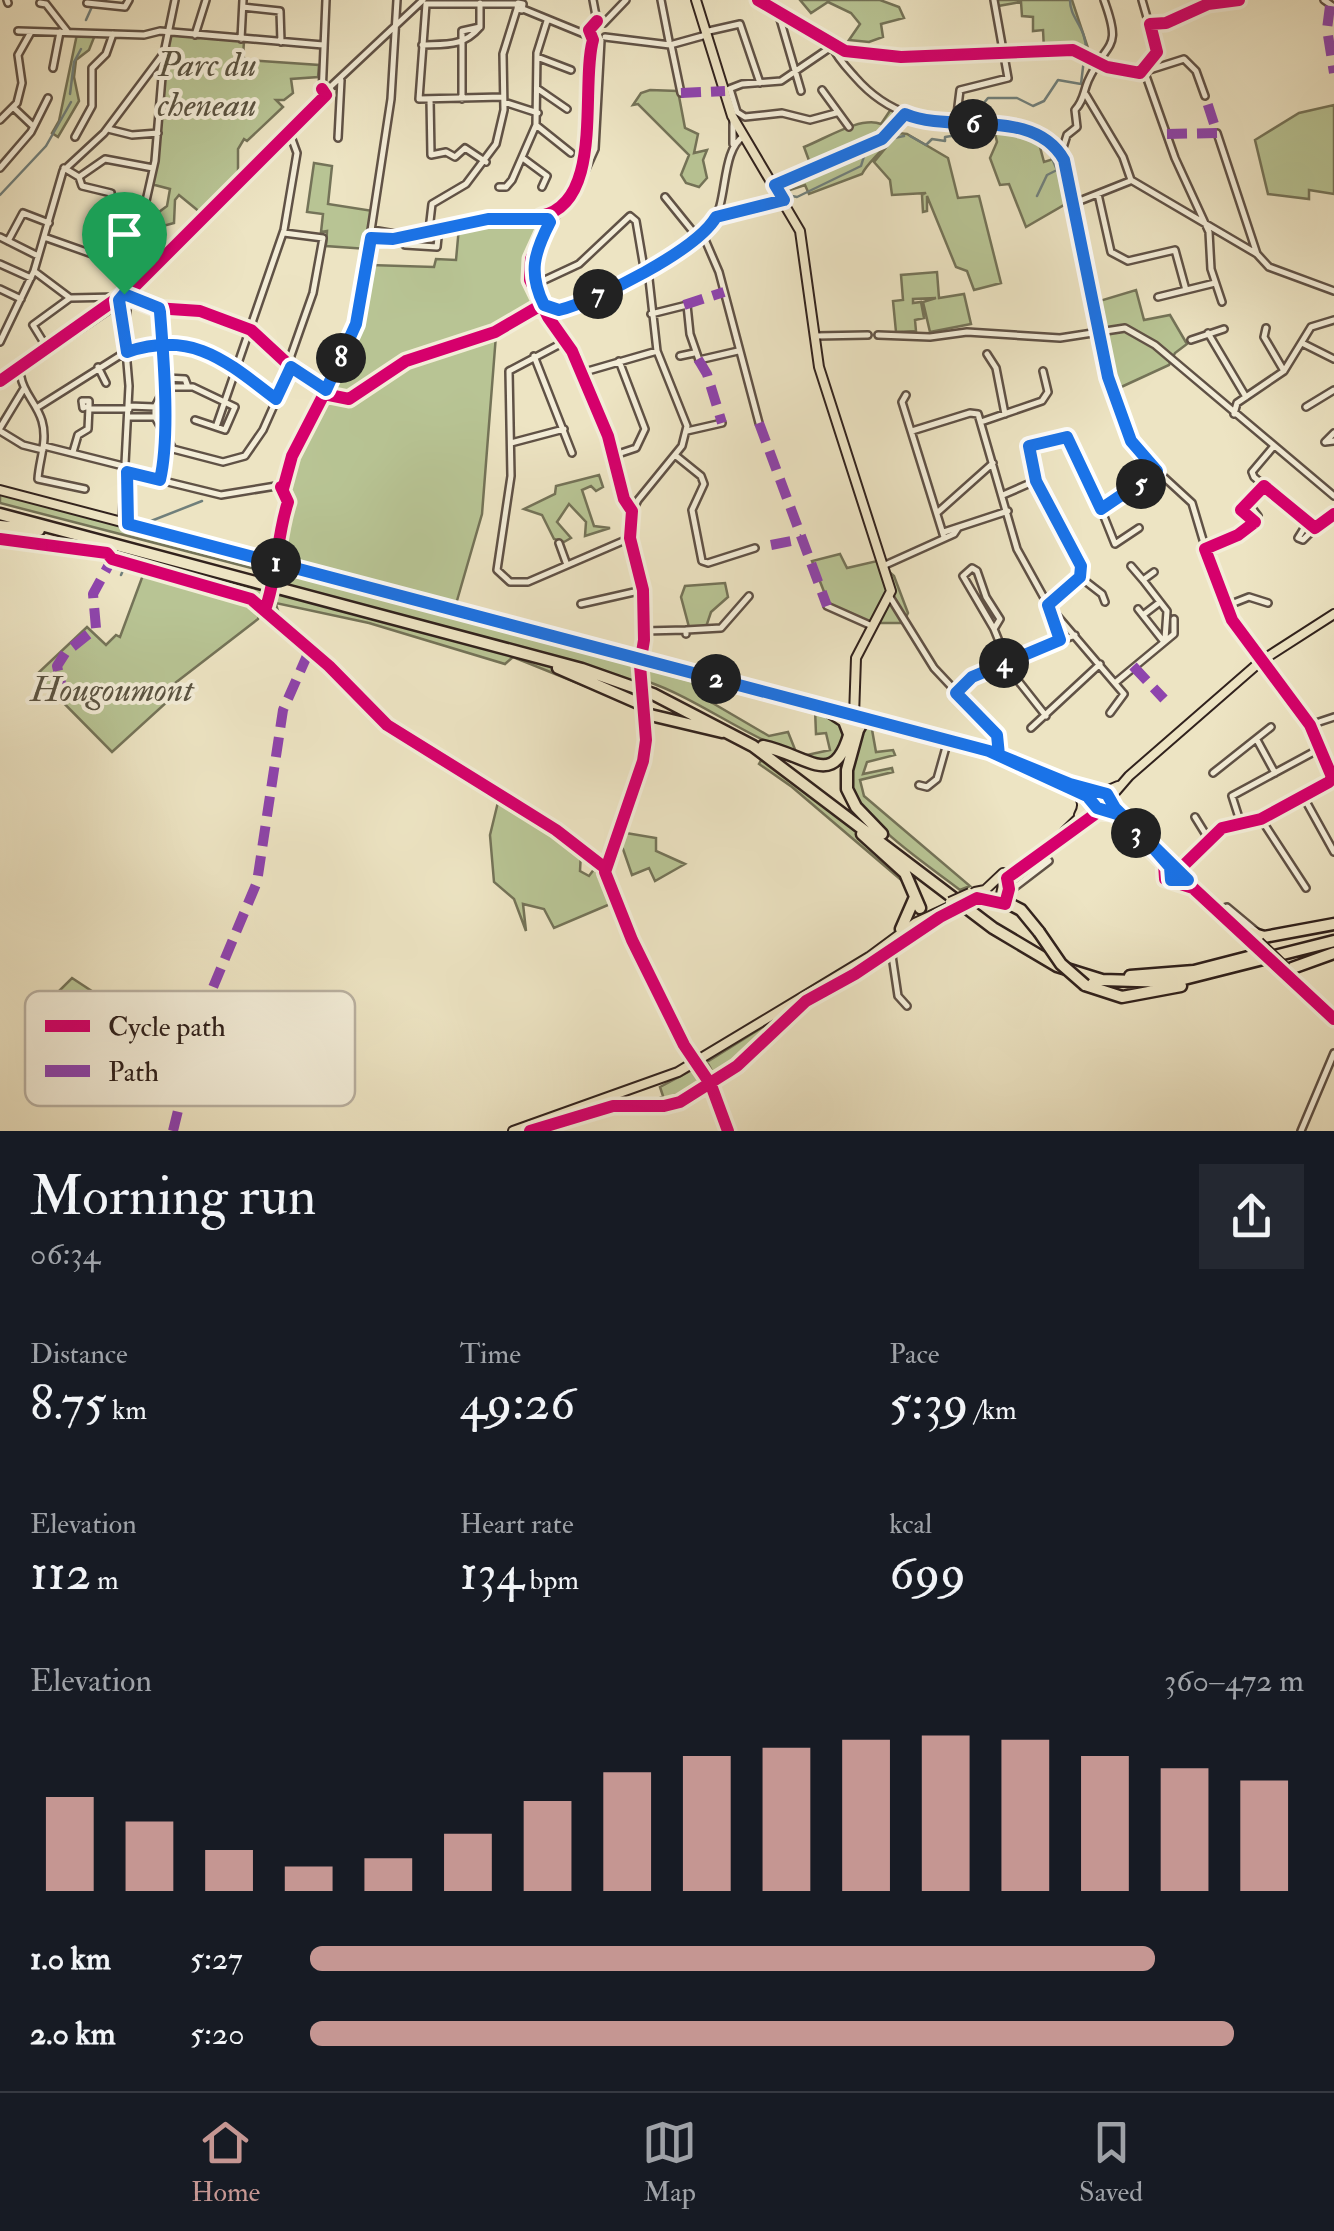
<!DOCTYPE html>
<meta charset="utf-8">
<style>
body{margin:0;font-family:"IM FELL Double Pica",serif;background:#242831;color:#f1f3f6;height:100vh;display:flex;flex-direction:column;font-size:38px;white-space:nowrap}
*{box-sizing:border-box;margin:0}
p{font-size:32px;color:#9ea1a6}
.icon{flex:none;width:55px;height:55px;fill:none;stroke:currentColor;stroke-width:2;stroke-linecap:round;stroke-linejoin:round}
.map{position:relative;height:1131px;overflow:hidden}
.details{display:flex;flex-direction:column;background:#171b24;flex:1}
.details>*{flex:none}
.pin{position:absolute;display:grid;place-items:center;width:85px;height:85px;color:#fff;margin:-102px -42px;border-radius:50% 50% 50% 0;rotate:-45deg;box-shadow:0 0 10px #0007}
.pin .icon{rotate:45deg}
.km{position:absolute;width:50px;height:50px;margin:-25px;border-radius:50%;background:#222;color:#fff;font-size:28px;line-height:50px;text-align:center}
.round{display:grid;place-items:center;flex:none;width:105px;height:105px;border-radius:0px;background:#242831}
.overview{display:flex;align-items:center;justify-content:space-between;height:170px;padding:0 30px}
h1{font-size:55px;font-weight:600;line-height:75px}
.figures{display:grid;grid-template-columns:repeat(3,1fr);gap:15px;height:170px;padding:10px 30px}
.figures div{display:grid;align-content:center}
.figures b{font-size:50px;font-weight:600}
.figures small{font-size:28px;font-weight:400}
.figures p{font-size:28px}
.chart{height:280px;padding:20px 30px}
.chart p{display:flex;justify-content:space-between}
.chart svg{width:100%;height:180px;margin-top:10px;stroke:#c59692;stroke-width:6}
ul{padding:0 30px;list-style:none;font-size:32px}
li{display:grid;grid-template-columns:160px 120px 1fr;align-items:center;height:75px}
li i{height:25px;border-radius:12px;background:#c59692}
.menu{display:flex;justify-content:space-around;align-items:center;height:140px;border-top:2px solid #363941;background:#171b24;font-size:28px;color:#9ea1a6}
.menu a{display:grid;justify-items:center;gap:5px}
.menu .active{color:#c59692}
.map>svg:first-child{display:block}
</style>
<div class="map">
<svg width="1334" height="1131" viewBox="0 0 1334 1131">
<rect width="100%" height="100%" fill="#ede4c3"/>
<filter id="stains"><feTurbulence type="fractalNoise" baseFrequency=".002" numOctaves="4"/><feColorMatrix values="0 0 0 0 .2 0 0 0 0 .09 0 0 0 0 .02 0 0 0 .5 -.17"/></filter>
<radialGradient id="worn" r=".72"><stop offset=".6" stop-color="#630" stop-opacity="0"/><stop offset="1" stop-color="#630" stop-opacity=".3"/></radialGradient>
<!-- green -->
<path fill="#b8c494" stroke="#747358" stroke-width="2.5" d="M800 0H880L899 7 904 18 881 24 883 37 869 42 849 40 860 24 851 13 828 2 811 13Z
M996 0H1072L1088 48 1085 53 1044 49 1043 30 1033 31V17L1022 16 1021 2 998 6Z
M77 34 95 35 89 50 76 60 74 77 79 101 58 137 52 133 59 121Z
M169 35 244 41 243 57 247 60 319 65 318 77 291 79 293 93 284 100H276L283 107 247 141 244 139 238 149V177L201 213 179 195 175 200 174 223 163 226 159 212 167 206 170 189 151 184Z
M650 90 678 91 685 128 698 134 694 153 707 150 703 160 707 178 699 187 686 183 681 175 689 155 638 104 633 105 641 93Z
M1334 105V194L1309 190V199L1268 194 1255 140 1299 113Z
M891 109 902 114 885 136 811 166 804 147C825 139 860 116 881 124Z
M994 129 1037 136 1044 162 1060 157 1069 202 1026 227 1009 184 1000 185 990 158 997 142Z
M898 133 907 134 948 158 958 198 979 196 1001 283 974 290 967 271 956 267 927 196V211L923 212 922 195 926 193 892 195 890 180 874 162Z
M889 136C888 148 869 160 862 174L809 194 805 185 784 192 781 184Z
M314 163 332 166 328 204 373 211 367 249 326 246 327 231 321 232 323 214 307 212Z
M540 221 544 227 529 265 524 262 527 288 531 289 538 306 498 330 405 360 349 399 327 394 357 329 370 265 434 267 436 259 456 260 459 227 486 222Z
M937 272 939 298 964 294 971 324 930 332 923 302 936 298 913 299V303L921 302 924 318 915 320 916 331 896 332 893 301 903 300 901 275Z
M1136 290 1144 320 1170 315 1187 344 1175 353 1169 365 1119 388 1111 373 1096 302Z
M496 335 482 514 454 611 615 654 614 660 639 667 642 709 513 657 505 664 369 623 276 603C278 623 302 632 308 651L305 653 264 617 271 605 281 539 291 504 285 485 298 445 323 399 351 401 406 364Z
M599 475 603 487 596 491 591 486 582 490 594 526 610 528 585 536 586 522 569 504 557 522 571 538 564 542 554 539 542 515 524 509 555 494 556 486Z
M0 492 273 564 271 573 0 503Z
M116 552 268 589 258 619 170 687 174 692 168 701 112 752 36 675 87 627 106 645 116 635 120 637 146 567 118 558Z
M840 554 847 568 877 561 894 576 908 613 903 623H871L830 607 812 561Z
M725 583 728 597 711 612 706 627H689L681 597 685 586Z
M653 666 701 679 704 698 769 736 788 732 796 752 807 755 830 750 826 733 816 734 815 709 847 728 843 751 826 761C761 751 708 702 646 681V670Z
M871 724 876 752 893 750 895 755 867 762 863 774 892 768 893 772 860 780 864 796 970 886 960 890C930 866 848 815 849 774 850 760 857 742 861 728Z
M763 757C805 790 889 846 913 890L792 787 759 764Z
M499 798 581 852 580 871 589 876 595 868 601 883 607 882 615 902 554 928 544 909 523 904 526 931 514 899 494 882 490 835Z
M620 832 656 838V851L685 864 655 881 649 868 632 875 623 849 613 852Z
M72 978 119 1009 33 1089 28 1075 53 997Z
M809 998 741 1067 713 1086 705 1068 708 1071 711 1069 707 1062Z
M694 1069 699 1070 710 1088 679 1109 644 1107 663 1096 660 1087Z"/>
<g fill="none" stroke-linecap="round" stroke-linejoin="round">
<!-- stream -->
<path stroke="#707f7b" stroke-width="2.5" d="M1070 0C1070 20 1087 26 1086 53
M86 20 95 0
M70 94 74 62 81 49
M984 121 978 110 988 98H1017L1033 106 1044 101 1058 80 1081 84 1084 59
M910 136 926 145 932 139 945 141V137L983 131 984 127
M894 138 904 136
M0 195 46 146 71 102
M787 195 797 197 861 166 865 153 892 137
M1037 196 1047 175 1057 170 1051 156
M151 521 202 501
M116 567 124 568 121 575"/>
<defs>
<path id="minor" d="M7 0 8 3
M593 0 597 21
M661 0 669 41
M758 0 845 51 901 57 1073 50 1107 67 1140 73 1184 59 1196 71 1205 96
M1104 0C1123 52 1107 39 1088 81 1083 93 1084 100 1075 110L1077 127 1067 135 1061 154 1085 275 1099 323 1102 354 1128 435 1143 458 1192 503 1215 580 1232 620 1310 725 1334 783
M1324 0 1334 7
M40 3 46 4 67 31
M87 3 125 7 129 0
M518 3 523 4 522 10 517 9Z
M426 4 419 99 503 97
M426 4H517
M243 7 280 11 281 42
M523 9 589 36
M778 12 801 91
M604 23 626 0
M1150 24 1166 23 1208 4 1239 0
M18 31 144 35 160 31 323 45
M709 31 740 24 760 83
M195 35 206 0
M605 37 670 45 706 35
M241 39 243 0
M422 45C446 44 463 47 480 27V3
M671 45 681 93
M832 46C837 58 847 68 855 77 921 153 996 97 1061 154
M537 57 571 70
M53 68 60 32
M1140 73 1157 52 1142 0
M1145 73 1175 158 1209 232 1211 269 1222 302
M538 89 567 109
M729 89 742 84 781 81 831 47
M730 89 737 112 745 117 782 113 810 120 836 113
M822 90 849 127
M1086 95 1123 157 1131 180
M322 96 326 0
M430 99 431 155 446 152 455 157 465 148 486 162
M462 99V31L480 27
M504 102 538 113
M14 108 33 126
M0 120 17 103 22 83 18 55 31 32
M733 120V144
M956 122 960 90 1008 78 994 0
M536 125 571 153
M108 129 132 135 158 133
M1217 133 1257 254
M75 137 92 106V68L106 54 113 34
M338 138 341 80
M524 159 547 176 542 187
M0 168 31 132 48 98
M64 168 79 177 82 186 111 193 106 224
M585 169 594 47 589 30 597 21
M79 177 105 159 153 168
M1131 180 1257 254 1269 267 1334 291
M775 185 882 139 905 113
M499 187H506L512 180 536 125 537 53 547 21
M1098 194 1111 252 1128 261 1175 250 1186 290
M665 197 699 239
M1072 204 1130 181
M716 217 781 200
M93 220 140 236
M550 223 534 260V285L548 317 575 358 608 436 624 499 632 511
M550 223 576 191 595 149 601 40
M372 230 407 236
M429 230 432 204 466 184 496 144 504 110 503 54 517 9
M284 233 323 238 313 293 288 364
M703 235 719 272 759 423
M0 237 38 256
M44 237 129 267
M400 238 405 245 437 247 439 228
M371 239H393L487 219H547
M8 241 23 213 49 223
M0 264 31 278
M34 271 70 298 119 297
M534 285 579 264 630 216 636 221 644 268
M0 289 21 299
M125 294 155 161 164 53 175 0
M130 297 155 308 200 311 251 330 291 367 326 390
M1158 297 1215 283
M122 304 129 386 122 522
M545 306 559 310 567 308C604 291 693 254 713 223 728 200 721 150 744 136
M112 308 326 91 423 0
M159 308 165 387 155 407V417L173 449
M651 314 687 305 690 334 699 360 738 351
M126 317 128 303
M1266 328 1264 337 1284 371
M1208 333 1246 397
M497 335 544 307
M878 335 930 337 967 332 1060 338 1125 328 1155 345 1334 496
M816 336 868 335
M1191 340 1224 329
M566 341 509 371 511 476 497 570 510 582H528L630 538
M0 342 34 271 63 171 104 133 164 53
M1302 343 1334 359
M49 351 33 325 70 298
M127 353C192 330 227 362 276 399
M987 354 996 368 1005 414
M534 356 572 453
M680 356 694 353
M98 367 106 383
M581 373 657 351
M21 377C23 392 37 404 42 421 48 441 39 460 38 479
M166 378 185 379 188 387
M0 384 113 307
M165 387H193L235 407 225 430 195 420
M906 395 902 402 944 537
M162 400V427
M82 401H89V406L83 408Z
M129 406 155 407
M38 407 127 351
M1306 407 1334 390
M90 409H129
M1234 414 1237 403 1284 371 1311 327 1334 320
M129 417H155
M981 422 1042 401 1048 392 1043 371
M216 427 284 230 297 153 289 131
M0 428 23 390
M0 431 23 445 43 450
M687 431 722 423
M912 431 970 413 978 414 1017 549 1048 605 1060 640
M1325 442 1334 433
M1325 442 1334 441
M511 443 564 429
M44 446 127 467
M1274 446 1252 472 1254 477 1315 528 1334 514
M173 449 223 462 245 456 263 430 291 367
M73 452 78 435 88 429 89 407
M615 455 636 448 645 429 619 361
M675 455 701 476 704 484 692 510 702 561 708 563 755 548
M127 472 221 495 282 485 296 443 332 380 358 316 391 99 397 0
M38 479 85 489
M160 480 167 437
M1035 481 1082 569 1080 577 1048 605 1124 694 1110 713
M1003 495 1035 481 1029 446 1062 435 1068 438 1101 509 1159 473
M1249 504 1258 516 1255 521
M1101 509 1115 544 1139 528
M937 513 993 463
M1255 522 1241 510 1264 486
M1308 522 1298 538 1303 540 1314 529
M944 532 1008 511
M559 543 567 565
M269 549 274 563
M112 559 235 591 251 599 310 649
M883 566 954 534 958 528
M1131 566 1143 580
M1154 572 1143 580 1167 611 1165 639
M1080 577 1102 594 1105 602
M890 597 934 668 997 735 999 752
M581 604 643 590
M827 606 872 626
M1226 606 1249 597 1268 603
M1138 609 1164 642
M1143 615 1160 602
M994 629 1000 619 986 597 977 571 972 568 963 576 994 629 1012 673 1046 716
M686 630 721 628 749 596
M644 631 686 630V634
M642 658 643 590 630 538V516L638 500 682 446 687 426 657 351 648 270
M1115 683 1174 634V619
M953 689 982 672 1075 635
M1310 725 1334 717
M1031 728 1100 664
M1257 740 1275 773
M1213 773 1271 727
M919 785 927 787 937 779 948 740
M632 793 643 761 644 714
M1303 796 1334 852
M1195 817 1208 838
M1261 819 1306 888
M1240 821 1232 796 1321 748
M1180 868 1222 828 1261 819 1331 780
M1002 897 1049 861
M1224 908 1227 907 1257 932
M628 929 682 1041 711 1085 728 1131
M890 942 898 996 907 1006
M1301 1131 1334 1053"/>
<path id="major" d="M696 0 732 116 800 231 819 367 891 591 856 658 854 716
M0 490 1004 754 1090 790 1104 792 1118 786
M1064 785C1076 793 1088 799 1079 815
M1099 792 1094 799 1095 806 1113 811 1156 851 1169 867 1171 880 1189 885 1256 944
M1110 798 1129 776 1261 661 1334 614
M1170 869 1178 867 1182 875
M975 892 985 890 1003 873
M976 896 1000 899 1004 880 1012 871 1050 846 1094 803
M1282 969 1334 1019
M513 1131 678 1072 869 957 915 923 958 903"/>
<path id="highway" d="M0 514 582 669 653 694 753 746 993 928 1057 966 1102 980 1172 982 1334 941
M0 526 39 530
M558 668 638 703 645 696
M824 708 844 721 849 734
M646 714 722 732
M871 720 862 723 858 730 847 770V789L856 807 882 834
M763 746C814 757 837 796 854 716
M862 834 905 873 920 908
M1000 899 1021 910 1039 932
M901 929 915 897
M1251 933 1264 937 1334 924
M1284 971 1334 953
M1130 976 1194 971 1256 955
M1085 985 1122 997 1181 986"/>
</defs>
<!-- minor casing -->
<use href="#minor" stroke="#605246" stroke-width="10"/>
<!-- major casing -->
<use href="#major" stroke="#31221d" stroke-width="12"/>
<!-- highway casing -->
<use href="#highway" stroke="#31221d" stroke-width="15"/>
<!-- minor -->
<use href="#minor" stroke="#f3edd8" stroke-width="5"/>
<!-- major -->
<use href="#major" stroke="#ede4c3" stroke-width="8"/>
<!-- highway -->
<use href="#highway" stroke="#ede4c3" stroke-width="10"/>
<defs>
<path id="minor-bridge" d="M268 600 277 569"/>
<path id="major-bridge" d="M641 673 643 702
M950 902 970 893
M1259 942 1286 968"/>
<path id="highway-bridge" d="M1039 932 1061 964 1085 985"/>
</defs>
<!-- minor-bridge casing -->
<use href="#minor-bridge" stroke="#605246" stroke-width="10" stroke-linecap="butt"/>
<!-- major-bridge casing -->
<use href="#major-bridge" stroke="#31221d" stroke-width="12" stroke-linecap="butt"/>
<!-- highway-bridge casing -->
<use href="#highway-bridge" stroke="#31221d" stroke-width="15" stroke-linecap="butt"/>
<!-- minor-bridge -->
<use href="#minor-bridge" stroke="#f3edd8" stroke-width="5"/>
<!-- major-bridge -->
<use href="#major-bridge" stroke="#ede4c3" stroke-width="8"/>
<!-- highway-bridge -->
<use href="#highway-bridge" stroke="#ede4c3" stroke-width="10"/>
<!-- quiet -->
<path stroke="#8e44ad" stroke-width="10" stroke-dasharray="20 10" stroke-linecap="butt" d="M1330 6 1327 29 1334 73
M681 93 725 91
M1167 134 1217 133 1205 96
M714 216 716 217
M684 305 724 292
M698 359 707 374 722 423
M759 423 827 606
M771 545 802 539
M1133 666 1164 699
M65 700 57 666 66 652 96 628 93 594 112 559 109 554
M173 1131 201 1016 257 882 283 710 310 649 313 652"/>
<defs>
<path id="cycleway" d="M758 0 845 51 901 57 1073 50 1107 67 1140 73 1157 52 1150 24 1166 23 1208 4 1239 0
M597 21 589 30 593 40C580 85 605 203 541 216L545 228 531 259 530 280 548 317 572 351 608 436 624 499 632 511 630 538 643 590 644 640 640 665 646 740 643 761 605 872 632 940 684 1045 711 1085 728 1131
M134 300 155 308 200 311 251 330 291 367 326 390
M0 381 136 285 326 95 322 89
M283 489 292 456 324 394 349 399 406 361 495 332 543 304 540 294
M1255 522 1241 510 1264 486 1315 528 1334 514
M0 539 107 553 112 559 251 599 329 666 387 725 556 830 605 868
M265 610C278 574 276 538 288 502L281 487
M674 668 871 720
M916 732 989 751 1064 785
M1183 866 1222 828 1261 819 1329 782 1332 777 1310 725 1232 620 1205 549 1238 535 1255 522
M530 1131 613 1106H664L680 1102 737 1066 806 1001 855 974 940 917 977 898 1005 904 1009 889 1007 878 1098 812 1113 813 1164 863 1165 879 1193 888 1334 1019"/>
</defs>
<!-- cycleway casing -->
<use href="#cycleway" stroke="#f3edd8" stroke-width="19"/>
<!-- cycleway -->
<use href="#cycleway" stroke="#d6006c" stroke-width="12"/>
</g>
<g fill="none" stroke-linecap="round" stroke-linejoin="round">
<defs>
<path id="route" d="M124 294 159 308 160 312C164 362 170 436 160 480L127 472 128 524 989 751 1087 796 1097 808 1117 814 1156 851 1170 867 1171 880H1188L1115 808 1107 794 1070 784 999 755 997 735 956 693 972 677 1060 640 1048 605 1080 577 1081 566 1036 481 1029 446 1067 437 1101 509 1157 471 1131 441 1108 377 1064 160C1034 106 952 134 905 114L882 139 775 185 784 200 716 217C697 250 598 300 559 310L544 305C528 273 534 253 550 222L548 219H488L393 239 371 238 356 324 326 390 291 367 276 399C226 361 193 330 127 352L119 300 124 294"/>
</defs>
<!-- route casing -->
<use href="#route" stroke="#fff" stroke-width="20"/>
<!-- route -->
<use href="#route" stroke="#1a73e8" stroke-width="12"/>
</g>
<g text-anchor="middle" stroke-width="8" stroke-linejoin="round" paint-order="stroke">
<!-- park labels -->
<g font-size="35" font-style="italic" fill="#5a5341" stroke="#f3edd8">
<text x="207" y="76">Parc du<tspan x="207" dy="40">cheneau</tspan></text>
<text x="112" y="701">Hougoumont</text>
</g>
</g>
<!-- legend -->
<rect x="25" y="991" width="330" height="115" rx="15" fill="#f3edd8" stroke="#b9b0a0" stroke-width="2.5"/>
<rect x="45" y="1020" width="45" height="12" fill="#d6006c"/>
<rect x="45" y="1065" width="45" height="12" fill="#8e44ad"/>
<g font-size="28" fill="#31221d">
<text x="108" y="1036">Cycle path</text>
<text x="108" y="1081">Path</text>
</g>
<rect width="100%" height="100%" filter="url(#stains)"/>
<rect width="100%" height="100%" fill="url(#worn)"/>
</svg>
<div class="pin" style="left:124px;top:294px;background:#1e9e55"><svg class="icon" aria-label="arrive" viewBox="0 0 24 24"><path d="M6 21V4h12l-3 4 3 4H6"/></svg></div>
<b class="km" style="left:276px;top:563px">1</b>
<b class="km" style="left:716px;top:679px">2</b>
<b class="km" style="left:1136px;top:833px">3</b>
<b class="km" style="left:1004px;top:663px">4</b>
<b class="km" style="left:1141px;top:484px">5</b>
<b class="km" style="left:973px;top:124px">6</b>
<b class="km" style="left:598px;top:294px">7</b>
<b class="km" style="left:341px;top:358px">8</b>
</div>
<section class="details">
<div class="overview"><div><h1>Morning run</h1><p>06:34</p></div><a class="round"><svg class="icon" aria-label="share" viewBox="0 0 24 24"><path d="M12 15V3M7 8l5-5 5 5M5 13v7h14v-7"/></svg></a></div>
<div class="figures">
<div><p>Distance</p><b>8.75<small> km</small></b></div>
<div><p>Time</p><b>49:26</b></div>
<div><p>Pace</p><b>5:39<small> /km</small></b></div>
</div>
<div class="figures">
<div><p>Elevation</p><b>112<small> m</small></b></div>
<div><p>Heart rate</p><b>134<small> bpm</small></b></div>
<div><p>kcal</p><b>699</b></div>
</div>
<div class="chart"><p><span>Elevation</span>360–472 m</p>
<svg viewBox="0 0 160 44" preserveAspectRatio="none"><path d="M5 44V21M15 44V27M25 44V34M35 44V38M45 44V36M55 44V30M65 44V22M75 44V15M85 44V11M95 44V9M105 44V7M115 44V6M125 44V7M135 44V11M145 44V14M155 44V17"/></svg>
</div>
<ul>
<li><b>1.0 km</b>5:27<i style="width:85%"></i></li>
<li><b>2.0 km</b>5:20<i style="width:93%"></i></li>
</ul>
</section>
<nav class="menu">
<a class="active"><svg class="icon" aria-label="home" viewBox="0 0 24 24"><path d="M3 11l9-7 9 7M6 9v11h12V9"/></svg>Home</a>
<a><svg class="icon" aria-label="map" viewBox="0 0 24 24"><path d="M3 6l6-2 6 2 6-2v14l-6 2-6-2-6 2zM9 4v14M15 6v14"/></svg>Map</a>
<a><svg class="icon" aria-label="saved" viewBox="0 0 24 24"><path d="M7 4h10v16l-5-4-5 4z"/></svg>Saved</a>
</nav>
